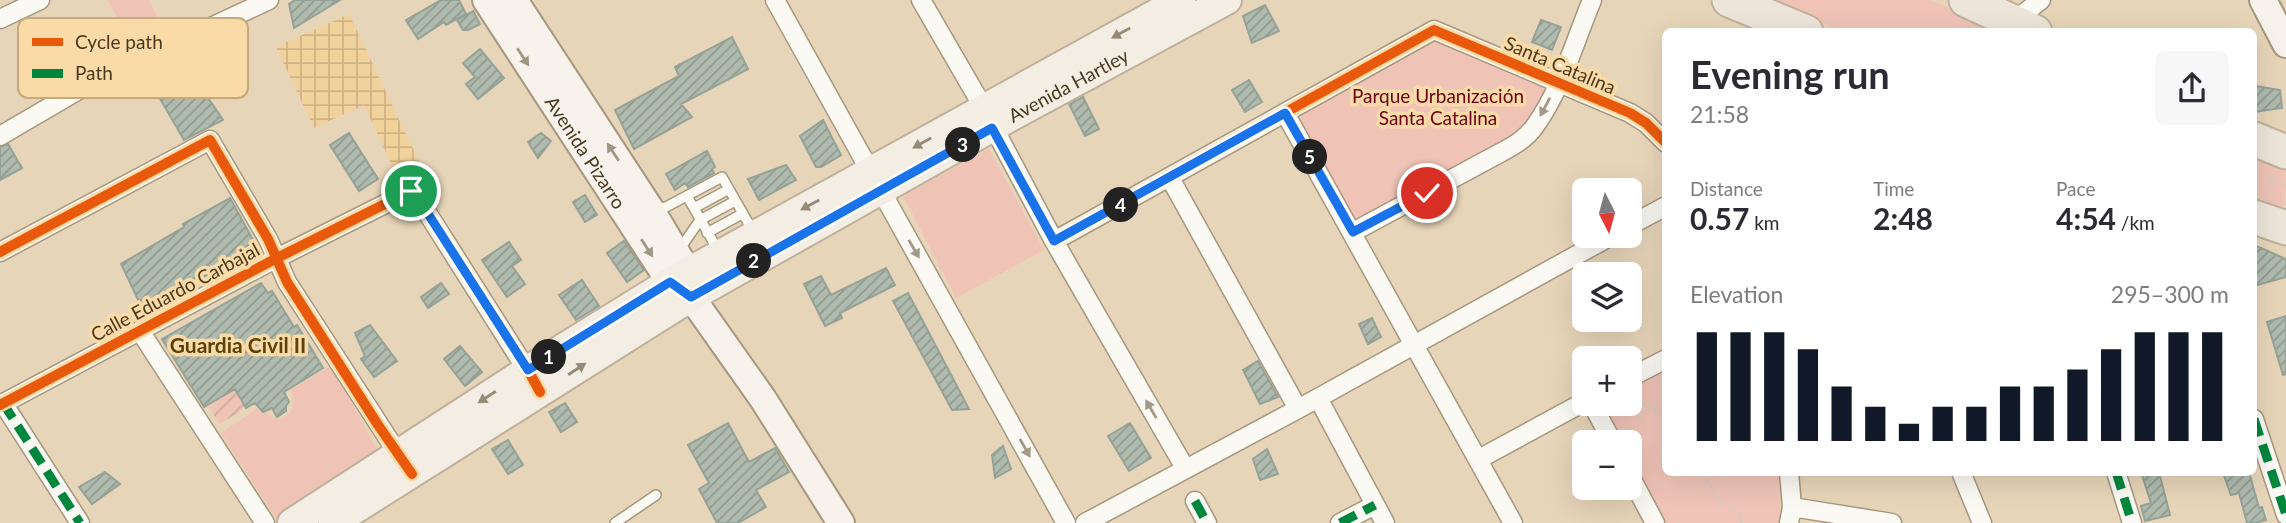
<!DOCTYPE html>
<meta charset="utf-8">
<style>
body{margin:0;font-family:Lato,sans-serif;background:#f7f7f7;color:#2b2b33;height:100vh;display:flex;flex-direction:column;font-size:26px;white-space:nowrap}
*{box-sizing:border-box;margin:0}
p{font-size:23px;color:#7c7c81}
.icon{flex:none;width:38px;height:38px;fill:none;stroke:currentColor;stroke-width:2;stroke-linecap:round;stroke-linejoin:round}
.map{position:relative;flex:1;overflow:hidden}
.sheet{position:absolute;left:1662px;top:28px;width:595px;height:448px;display:flex;flex-direction:column;background:#fff;border-radius:10px;box-shadow:0 7px 28px #0002}
.sheet>*{flex:none}
.needle{width:46px;rotate:174deg}
.tools{position:absolute;left:1572px;top:178px;display:grid;gap:14px}
.tools a{display:grid;place-items:center;width:70px;height:70px;border-radius:10px;background:#fff;box-shadow:0 7px 28px #0002;font-size:35px}
.pin{position:absolute;display:grid;place-items:center;width:60px;height:60px;color:#fff;margin:-30px;border:4px solid #fff;border-radius:50%;box-shadow:0 2px 7px #0007}
.km{position:absolute;width:35px;height:35px;margin:-18px;border-radius:50%;background:#222;color:#fff;font-size:19px;line-height:35px;text-align:center}
.round{display:grid;place-items:center;flex:none;width:74px;height:74px;border-radius:10px;background:#f7f7f7}
.overview{display:flex;align-items:center;justify-content:space-between;height:119px;padding:0 28px}
h1{font-size:38px;font-weight:700;line-height:52px}
.metrics{display:grid;grid-template-columns:repeat(3,1fr);gap:10px;height:119px;padding:7px 28px}
.metrics div{display:grid;align-content:center}
.metrics b{font-size:30px;font-weight:700}
.metrics small{font-size:19px;font-weight:400}
.metrics p{font-size:19px}
.chart{height:196px;padding:14px 28px}
.chart p{display:flex;justify-content:space-between}
.chart svg{width:100%;height:126px;margin-top:7px;stroke:#111827;stroke-width:6}
.map>svg:first-child{display:block}
</style>
<div class="map">
<svg width="2286" height="523" viewBox="0 0 2286 523">
<defs>
<pattern id="industrial-grid" width="8" height="8" patternUnits="userSpaceOnUse" patternTransform="scale(1.75)"><rect width="8" height="8" fill="#f1d19c"/><path d="M0 4h8M4 0v8" fill="none" stroke="#d0b486"/></pattern>
<pattern id="garden-furrows" width="10" height="10" patternUnits="userSpaceOnUse" patternTransform="scale(1.75)"><rect width="10" height="10" fill="#efc4b7"/><path d="M-1 1l2-2M0 10L10 0M9 11l2-2" fill="none" stroke="#cea99d"/></pattern>
<pattern id="building-hatch" width="6" height="6" patternUnits="userSpaceOnUse" patternTransform="scale(1.75)"><rect width="6" height="6" fill="#b0bbb0"/><path d="M-1 1l2-2M0 6l6-6M5 7l2-2" fill="none" stroke="#91998f"/></pattern>
</defs>
<rect width="100%" height="100%" fill="#e7d5b9"/>
<!-- industrial -->
<path fill="url(#industrial-grid)" d="M349 14 423 170 399 181 364 105 314 128 276 47Z"/>
<!-- park -->
<path fill="#efc4b7" d="M108 0H149L169 38 136 54Z
M1765 0H1930L2004 31H1842Z
M1441 38 1541 85 1546 91 1541 102 1524 126 1490 148 1359 219 1353 215 1302 123 1301 117 1304 111 1430 41Z
M989 149 1044 250 956 298 903 196Z
M2254 154 2286 168 2285 206 2281 208 2254 197Z
M332 365 380 456 277 520 221 433 258 408 278 420 290 413 294 400 290 390Z
M1666 366V472L1779 473 1780 515 1778 523H1665L1629 456V443H1622L1604 404H1629V386Z"/>
<!-- garden -->
<path fill="url(#garden-furrows)" d="M235 389 246 408 219 424 208 405Z"/>
<!-- building -->
<path fill="url(#building-hatch)" stroke="#95a296" stroke-width="2" d="M295 0H340L294 28 289 4Z
M441 0H459L466 14 446 25 444 22 418 39 406 20Z
M1265 5 1279 31 1252 43 1243 16Z
M473 11 480 24 468 30H463L457 20Z
M1541 20 1561 27 1552 50 1532 42Z
M732 37 748 69 681 104 692 117 634 149 615 110 679 76 675 67Z
M480 49 504 78 478 99 466 84 475 77 463 63Z
M1249 80 1262 102 1245 112 1232 90Z
M200 86 223 120 184 140 159 97Z
M2256 86 2280 90 2282 108 2254 112Z
M1083 97 1099 129 1085 136 1069 104Z
M823 120 841 155 821 167H816L800 136Z
M349 133 378 179 359 191 330 145Z
M541 133 551 141 538 158 528 142Z
M8 144 22 168 0 180V147Z
M707 151 715 167 712 169 714 173 688 187 685 183 675 190 666 174Z
M786 165 796 180 759 200 748 179Z
M585 195 597 215 585 222 573 202Z
M230 198 258 249 222 269 173 289 174 291 143 310 121 264 184 227 183 224Z
M624 241 644 270 627 282 607 253Z
M509 242 521 260 512 266 525 284 507 297 482 260Z
M2254 245 2286 259V277L2254 286Z
M886 268 895 285 840 313 842 318 825 326 804 284 821 276 831 295Z
M582 280 599 306 576 320 559 295Z
M261 283 268 293 272 291 294 327 297 325 323 368 284 392 289 402 286 406V411L277 417 272 408 263 412 255 403 246 408 235 389 204 407 162 339Z
M441 283 449 294 428 308 421 297Z
M908 293 969 409 952 410 893 301Z
M2286 316V374L2283 375 2267 322Z
M1372 318 1381 337 1368 344 1359 324Z
M370 325 397 361 374 377 361 359 365 356 355 333Z
M460 346 482 372 465 386 444 359Z
M1258 361 1278 397 1260 404 1243 370Z
M565 403 577 422 561 432 549 412Z
M728 423 749 462 775 448 789 472 756 490 766 507 738 523H717L699 489 709 483 688 445Z
M1130 423 1151 458 1129 471 1108 436Z
M508 440 523 465 508 474 492 449Z
M1003 446 1011 469 995 478 992 455Z
M1267 449 1278 474 1260 480 1253 459Z
M105 472 120 484 92 504 79 487Z
M2141 472H2159L2170 515 2145 521 2141 506 2151 503Z
M2249 472 2259 508 2262 507 2266 520 2255 523H2247L2239 493 2231 495 2223 473Z"/>
<g fill="none" stroke-linecap="round" stroke-linejoin="round">
<defs>
<path id="lane" d="M687 196 719 252
M694 208 729 189
M654 209 666 207 722 177 754 233
M707 233 742 214
M679 250 700 220 735 201
M615 523 656 495"/>
<path id="street" d="M775 0 1066 523
M921 0 979 100 1054 241 1185 468
M0 19 40 0
M2014 21 2041 0
M1285 113 1513 523
M0 136 89 84 269 0
M1170 178 1298 409
M1629 226 1666 206
M1353 232 1500 153C1513 146 1526 139 1535 126 1561 90 1575 41 1592 0
M1054 241 1434 30 1630 113 1646 123 1666 143
M0 252 210 140 268 239 287 282 402 460
M140 331 265 523
M1629 378 1666 359
M1318 398 1385 523
M3 403 80 523
M1592 404 1613 443
M0 405 277 258 411 191 416 195 532 378
M2254 419 2286 515
M1479 459 1584 402
M1961 472 1982 523
M2116 472 2132 523
M1629 474 1655 523
M1195 501 1207 523
M1792 507 1892 523
M1085 523 1298 409 1611 236
M1340 523 1375 505
M1789 523 1792 507 1789 472"/>
<g id="secondary">
<path id="s1" d="M486 0 670 282 688 294"/>
<path d="M514 0 651 210 688 272 691 297 763 399 841 523"/>
<path d="M2263 0 2286 44"/>
</g>
<g id="primary">
<path d="M292 523 528 370 670 282 1181 0"/>
<path id="s2" d="M333 523 691 297 1012 116 1227 0"/>
</g>
<path id="highway" d="M1729 0 1806 32
M1966 0 2035 32
M2254 139 2286 152
M2254 217 2286 228"/>
</defs>
<!-- lane casing -->
<use href="#lane" stroke="#a6977d" stroke-width="12"/>
<!-- street casing -->
<use href="#street" stroke="#a6977d" stroke-width="21"/>
<!-- secondary casing -->
<use href="#secondary" stroke="#a6977d" stroke-width="30"/>
<!-- primary casing -->
<use href="#primary" stroke="#bfb19b" stroke-width="32"/>
<!-- highway casing -->
<use href="#highway" stroke="#bfb19b" stroke-width="37"/>
<!-- path -->
<path stroke="#d2ccc3" stroke-width="2.5" stroke-dasharray="3.5 3.5" stroke-linecap="butt" d="M2273 180 2286 186
M2266 197 2273 173
M1629 396 1666 416
M1705 472C1709 494 1724 506 1742 516L1741 523"/>
<!-- lane -->
<use href="#lane" stroke="#fbf9f4" stroke-width="9"/>
<!-- street -->
<use href="#street" stroke="#fbf9f4" stroke-width="18"/>
<!-- secondary -->
<use href="#secondary" stroke="#f7f3ec" stroke-width="26"/>
<!-- primary -->
<use href="#primary" stroke="#f3ede4" stroke-width="28"/>
<!-- highway -->
<use href="#highway" stroke="#ede5d9" stroke-width="33"/>
<!-- quiet -->
<path stroke="#00873e" stroke-width="9" stroke-dasharray="18 9" stroke-linecap="butt" d="M3 403 80 523
M2254 419 2286 515
M2116 472 2132 523
M1195 501 1207 523
M1340 523 1375 505"/>
<defs>
<path id="cycleway" d="M1054 241 1434 30 1630 113 1646 123 1666 143
M0 252 210 140 268 239 287 282 378 425 412 474
M0 405 277 258 411 191 416 195 528 370 540 392"/>
</defs>
<!-- cycleway casing -->
<use href="#cycleway" stroke="#fadaa6" stroke-width="15"/>
<!-- cycleway -->
<use href="#cycleway" stroke="#e8590c" stroke-width="10"/>
</g>
<!-- one-way arrows -->
<defs><path id="oneway-solid" d="M-6-.8H1V-3.2L6.5 0L1 3.2V.8H-6Z" transform="scale(1.75)"/></defs>
<g fill="#968a77">
<use href="#oneway-solid" transform="translate(1121 33) rotate(151)"/>
<use href="#oneway-solid" transform="translate(922 143) rotate(151)"/>
<use href="#oneway-solid" transform="translate(810 205) rotate(152)"/>
<use href="#oneway-solid" transform="translate(577 369) rotate(-33)"/>
<use href="#oneway-solid" transform="translate(487 397) rotate(147)"/>
</g>
<g fill="#a09685">
<use href="#oneway-solid" transform="translate(523 57) rotate(57)"/>
<use href="#oneway-solid" transform="translate(613 152) rotate(-123)"/>
<use href="#oneway-solid" transform="translate(647 248) rotate(57)"/>
</g>
<g fill="#a29989">
<use href="#oneway-solid" transform="translate(1545 107) rotate(118)"/>
<use href="#oneway-solid" transform="translate(914 249) rotate(60)"/>
<use href="#oneway-solid" transform="translate(1151 409) rotate(-120)"/>
<use href="#oneway-solid" transform="translate(1025 448) rotate(61)"/>
</g>
<g fill="none" stroke-linecap="round" stroke-linejoin="round">
<defs>
<path id="route" d="M411 191 416 195 528 370 670 282 691 297 992 128 1054 241 1285 113 1353 232 1427 193"/>
</defs>
<!-- route casing -->
<use href="#route" stroke="#fff" stroke-width="14"/>
<!-- route -->
<use href="#route" stroke="#1a73e8" stroke-width="9"/>
</g>
<g text-anchor="middle" stroke-width="7" stroke-linejoin="round" paint-order="stroke">
<!-- street labels -->
<g font-size="19" fill="#49391e" stroke="#fadaa6">
<text transform="translate(1560 65) rotate(23)" y="7">Santa Catalina</text>
<text dy="7" stroke="none"><textPath href="#s2" startOffset="856">Avenida Hartley</textPath></text>
<text dy="7" stroke="none"><textPath href="#s1" startOffset="182">Avenida Pizarro</textPath></text>
<text transform="translate(175 292) rotate(-28)" y="7">Calle Eduardo Carbajal</text>
</g>
<!-- park labels -->
<g font-size="19" fill="#6e0017" stroke="#fadaa6">
<text x="1438" y="103">Parque Urbanización<tspan x="1438" dy="22">Santa Catalina</tspan></text>
</g>
<!-- neighbourhood labels -->
<g font-size="21" font-weight="bold" fill="#5b410a" stroke="#fadaa6">
<text x="238" y="353">Guardia Civil II</text>
</g>
</g>
<!-- legend -->
<rect x="18" y="18" width="230" height="80" rx="10" fill="#fadaa6" stroke="#c5aa7d" stroke-width="2"/>
<rect x="32" y="38" width="31" height="8" fill="#e8590c"/>
<rect x="32" y="69" width="31" height="9" fill="#00873e"/>
<g font-size="19" fill="#49391e">
<text x="75" y="49">Cycle path</text>
<text x="75" y="80">Path</text>
</g>
</svg>
<div class="tools">
<a><svg class="needle" viewBox="-14 -14 28 28"><path d="M0-13l5 13h-10z" fill="#e53935"/><path d="M0 13l5-13h-10z" fill="#7c7c81"/></svg></a>
<a><svg class="icon" aria-label="layers" viewBox="0 0 24 24"><path d="M12 4l9 5-9 5-9-5zM3 14l9 5 9-5"/></svg></a>
<a>+</a>
<a>−</a>
</div>
<div class="pin" style="left:411px;top:191px;background:#1e9e55"><svg class="icon" aria-label="arrive" viewBox="0 0 24 24"><path d="M6 21V4h12l-3 4 3 4H6"/></svg></div>
<div class="pin" style="left:1427px;top:193px;background:#d93025"><svg class="icon" aria-label="check" viewBox="0 0 24 24"><path d="M5 12l5 5 9-10"/></svg></div>
<b class="km" style="left:549px;top:357px">1</b>
<b class="km" style="left:754px;top:261px">2</b>
<b class="km" style="left:963px;top:145px">3</b>
<b class="km" style="left:1121px;top:205px">4</b>
<b class="km" style="left:1310px;top:157px">5</b>
<section class="sheet">
<div class="overview"><div><h1>Evening run</h1><p>21:58</p></div><a class="round"><svg class="icon" aria-label="share" viewBox="0 0 24 24"><path d="M12 15V3M7 8l5-5 5 5M5 13v7h14v-7"/></svg></a></div>
<div class="metrics">
<div><p>Distance</p><b>0.57<small> km</small></b></div>
<div><p>Time</p><b>2:48</b></div>
<div><p>Pace</p><b>4:54<small> /km</small></b></div>
</div>
<div class="chart"><p><span>Elevation</span>295–300 m</p>
<svg viewBox="0 0 160 44" preserveAspectRatio="none"><path d="M5 44V6M15 44V6M25 44V6M35 44V12M45 44V25M55 44V32M65 44V38M75 44V32M85 44V32M95 44V25M105 44V25M115 44V19M125 44V12M135 44V6M145 44V6M155 44V6"/></svg>
</div>
</section>
</div>
